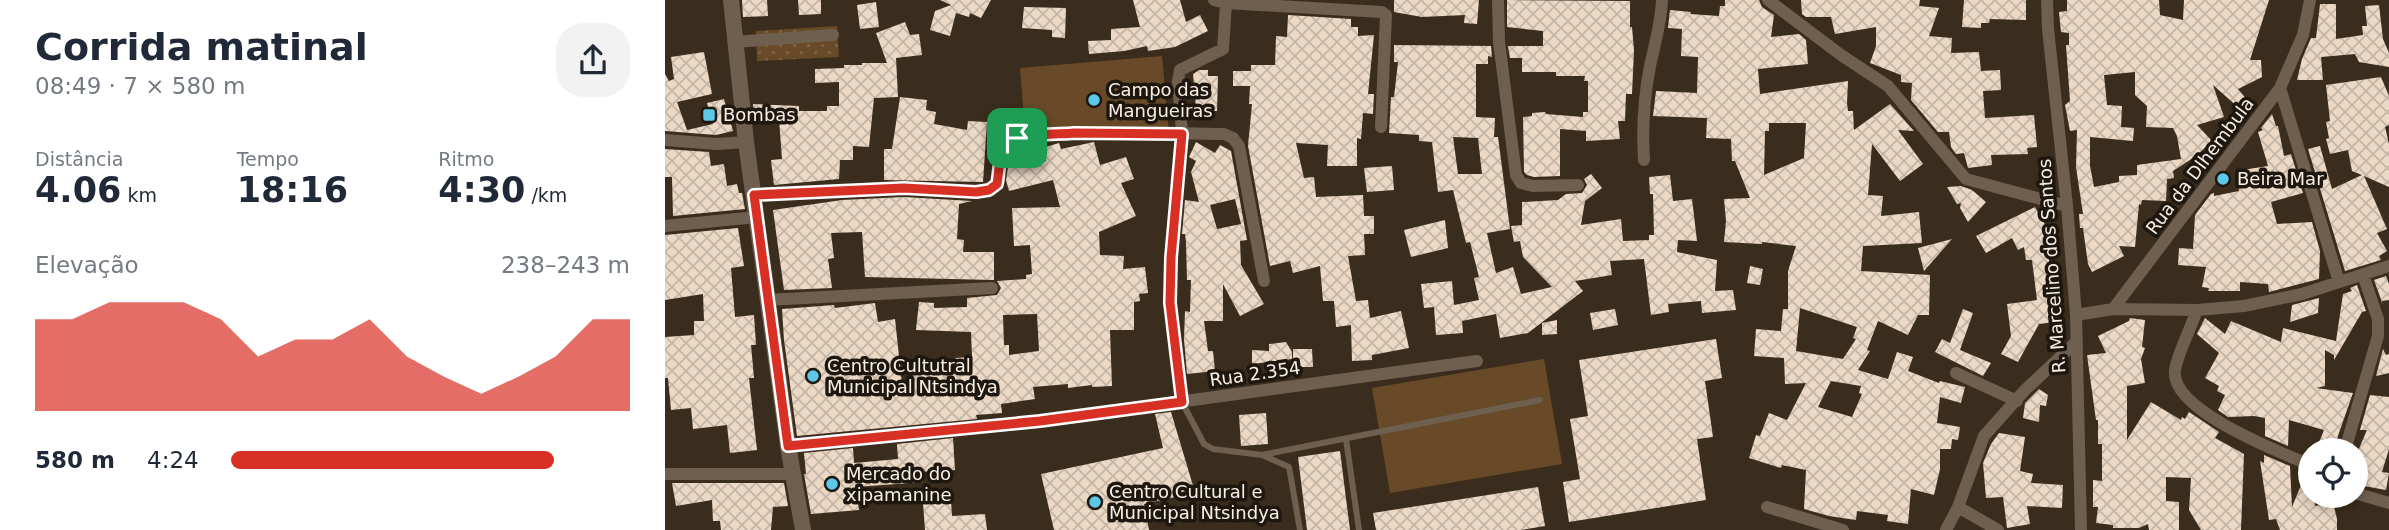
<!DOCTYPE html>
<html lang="pt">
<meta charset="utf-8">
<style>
body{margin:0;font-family:"DejaVu Sans",sans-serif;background:#f2f2f3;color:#1f2937;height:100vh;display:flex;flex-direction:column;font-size:26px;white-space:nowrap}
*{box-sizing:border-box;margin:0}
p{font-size:23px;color:#747a83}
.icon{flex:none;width:38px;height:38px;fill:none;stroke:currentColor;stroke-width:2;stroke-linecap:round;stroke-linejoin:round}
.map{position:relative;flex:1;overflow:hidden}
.drawer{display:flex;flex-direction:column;background:#fff;width:665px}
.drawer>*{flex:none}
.tools{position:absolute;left:1633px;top:438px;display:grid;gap:14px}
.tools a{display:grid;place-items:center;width:70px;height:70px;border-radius:50%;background:#fff;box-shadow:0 4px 10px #0003;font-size:35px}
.pin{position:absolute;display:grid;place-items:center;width:60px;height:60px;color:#fff;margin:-30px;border-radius:14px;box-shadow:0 4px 10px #0006}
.round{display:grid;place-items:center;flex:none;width:74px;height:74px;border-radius:28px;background:#f2f2f3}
.head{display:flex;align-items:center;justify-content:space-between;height:119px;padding:0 35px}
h1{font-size:38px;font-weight:600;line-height:52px}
.metrics{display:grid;grid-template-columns:repeat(3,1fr);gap:10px;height:119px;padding:7px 35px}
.metrics div{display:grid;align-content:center}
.metrics b{font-size:35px;font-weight:600}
.metrics small{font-size:19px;font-weight:400}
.metrics p{font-size:19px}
.chart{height:196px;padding:14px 35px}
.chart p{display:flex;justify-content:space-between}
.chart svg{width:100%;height:126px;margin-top:7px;fill:#d93025;opacity:.7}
ul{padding:0 35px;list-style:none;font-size:23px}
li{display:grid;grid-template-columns:112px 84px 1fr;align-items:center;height:52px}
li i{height:18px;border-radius:9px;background:#d93025}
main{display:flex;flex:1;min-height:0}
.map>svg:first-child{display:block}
</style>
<main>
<section class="drawer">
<div class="head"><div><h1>Corrida matinal</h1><p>08:49 · 7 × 580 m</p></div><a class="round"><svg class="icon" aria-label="share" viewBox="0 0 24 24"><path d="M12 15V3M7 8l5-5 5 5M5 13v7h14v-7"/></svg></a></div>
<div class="metrics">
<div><p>Distância</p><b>4.06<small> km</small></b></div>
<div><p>Tempo</p><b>18:16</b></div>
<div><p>Ritmo</p><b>4:30<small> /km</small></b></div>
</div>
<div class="chart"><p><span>Elevação</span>238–243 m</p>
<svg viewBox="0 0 160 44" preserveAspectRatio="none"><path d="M0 44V12L10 12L20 6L30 6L40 6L50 12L60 25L70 19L80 19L90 12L100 25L110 32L120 38L130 32L140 25L150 12L160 12V44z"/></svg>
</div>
<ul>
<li><b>580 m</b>4:24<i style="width:81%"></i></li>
</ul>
</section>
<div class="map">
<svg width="1724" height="530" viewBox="0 0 1724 530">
<defs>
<pattern id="park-dots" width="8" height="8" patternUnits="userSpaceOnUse" patternTransform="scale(1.75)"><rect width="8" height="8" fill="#684a28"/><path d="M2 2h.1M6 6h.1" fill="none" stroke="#7e6447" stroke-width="1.8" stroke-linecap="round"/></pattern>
<pattern id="building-cross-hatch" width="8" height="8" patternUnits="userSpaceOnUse" patternTransform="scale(1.75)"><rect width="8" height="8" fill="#ecd9c5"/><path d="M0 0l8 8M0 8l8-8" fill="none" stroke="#c4b5a5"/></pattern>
</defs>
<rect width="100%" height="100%" fill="#3b2d1d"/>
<!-- park -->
<path fill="url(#park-dots)" d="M172 26 174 57 92 61 91 31Z"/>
<!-- garden -->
<path fill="#684a28" d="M497 56 504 132 361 144 355 68Z
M879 359 897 464 725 493 707 388Z"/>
<!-- building -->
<path fill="url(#building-cross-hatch)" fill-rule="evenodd" d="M77 0H102L103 16 78 17Z
M133 0H156V14L134 15Z
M275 0H326L316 18 305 13 304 17 291 13 285 36 265 30 270 11 286 5Z
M468 0H515L521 22 535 15 543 31 510 47 483 51 482 46 459 51 424 54 423 41 446 40V29L475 27Z
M729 0H814L812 24 799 23 800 15 757 17 729 12Z
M842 0 965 1V27H967L969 50 967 94H961L960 121H953L955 139 921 141V131L895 129V176L869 177 862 175 859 172 858 117 867 116V113L880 112 881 114 918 117V112H923V81H919L920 76H891V72H857V58H845L843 46H878V31L842 27Z
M1060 0H1094L1097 7 1109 15 1106 37 1134 34 1141 40 1143 64 1093 69 1095 94 1183 81 1182 103 1183 111H1188L1189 130 1225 104 1249 131 1233 130 1258 164 1235 181 1207 144 1203 195 1218 196 1216 216 1254 212 1257 243 1198 246 1196 271 1265 275 1264 315H1253L1243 335 1213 321 1202 350 1205 351 1193 370 1223 379 1232 352 1248 357 1243 371 1274 383 1275 381 1300 387 1296 403 1275 397 1272 423 1295 427 1293 440 1287 439 1286 449H1275V469L1269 495 1246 489 1243 524 1222 521 1223 515 1192 511 1191 520 1164 516 1139 509 1141 470 1117 465 1116 468 1084 458 1091 435 1095 436 1104 413 1122 420 1141 383 1120 384 1119 358 1089 356 1091 329 1116 331 1118 309H1123V271L1131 246 1097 242V244L1059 242 1061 221 1059 199 1085 198 1070 161H1067L1066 139 1041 138 1042 118 988 116 991 91 1032 93 1033 57 1016 56 1017 29 1003 28 1005 10 1026 12 1025 14 1054 16 1055 6H1060ZM1104 123H1141L1139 158 1099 175 1100 131H1104ZM1135 308 1192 327 1188 338 1191 339 1178 359 1131 351ZM1166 381 1196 386 1194 393 1197 394 1187 417 1153 407Z
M1136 0H1255L1254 6 1274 8 1264 36 1287 38 1286 53 1314 52 1316 71 1335 70 1336 90 1318 91 1320 118 1369 115 1372 147 1362 148 1363 154 1326 155 1327 165 1303 168 1299 153 1291 154 1286 147 1284 132H1273L1246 100 1247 83 1236 82V75L1205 63 1211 46V27L1170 34 1166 17H1141L1137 14Z
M1299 0H1361V20L1325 19 1324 23H1316V28L1297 27Z
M1402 0H1494L1495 15 1518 20 1519 0H1604L1585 60H1596L1597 77 1573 89 1589 108 1583 116 1548 85 1559 117 1532 125 1547 141 1531 156 1508 171 1509 178 1502 179 1501 201 1477 200 1476 205 1474 204 1470 247 1454 246 1459 256 1427 272 1423 264 1418 228H1415L1414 214H1418L1411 167 1412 130 1405 131 1400 105 1405 101 1401 45H1404V33L1396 32 1394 12 1402 11ZM1470 72V95L1482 106 1481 127 1508 128 1512 136 1516 159 1472 165V175L1454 176V182L1429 187 1425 166V137L1468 141 1469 128 1456 127 1457 106 1442 105 1439 75Z
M211 2 214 27 195 29 192 5Z
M1655 4H1671V39L1698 35 1697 26H1702L1700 6 1714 5 1718 39 1724 53V67L1694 62 1690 54 1656 57 1658 80H1632L1637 59 1646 38H1651Z
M359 7 401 8 400 38 387 37V30L357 28Z
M623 15 686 19V27H693V36L709 35 703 94H709L708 114 698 113 696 139 692 138V166H662L663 145 631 143 639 178 649 177 651 197 698 195 699 216H709V234H699L700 255 683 256 691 301 703 300 705 318 736 311 744 348 707 355V360L687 361 686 325 671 327 669 301H658L655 266 628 273 625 261 605 266 583 146 587 104H584L585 86H568V71H586V65H610L611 36 622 37Z
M240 22 245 35 254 34 257 55 231 58 233 97 209 98 204 147 188 146V160H175L174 179 109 185 106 160 117 159 114 119 89 118 88 104 134 106V111H162V106H174V82L150 83V69L179 68V65H197V63H222L211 33Z
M729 45 826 46 827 57 823 56V64H811V117L830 118 829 137H833L845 229 822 233 831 273 848 267 856 294 887 287 858 257 855 241 849 242 846 226 857 225V202L893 200 901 194 917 193 922 185 919 179 926 174 937 188 920 201 916 225 956 219 958 241 984 240V235H989L988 194H985L984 177 1005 175 1008 201 1027 199 1032 241 1013 240 1012 252 1052 260 1050 291 1068 290 1071 310 1037 313 1036 301 1003 304 1004 312 986 315 979 259 945 261 947 275 910 281 918 291 863 333 835 338 831 314 797 321 798 333 771 335 769 307 759 308 756 284 787 281 789 305 814 300 809 278 814 277 805 242 801 243 788 190 773 192 767 142 754 141V135L724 133 726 97H729L733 62H729ZM788 137 813 138 817 174H793Z
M39 52 47 94 12 102 22 130 48 124 42 103 59 99 68 131 51 135 0 131V74L4 81 9 79 6 57Z
M534 70H543V76H553L552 111H535V108H531L528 74Z
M1716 77 1724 96V125L1720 127 1724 144V187L1699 176 1722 229 1712 233 1722 251 1714 256 1716 260 1680 271 1643 149 1655 146 1667 189 1697 175 1687 171 1683 150 1665 154 1661 139 1664 138 1661 122 1665 121 1661 85Z
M235 97 262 100 261 110 271 112 269 124 302 130 303 121 322 122 318 182 219 180V149H227Z
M1607 114 1611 126H1613L1619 156 1626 154 1638 193 1606 202 1612 224 1647 222 1655 251 1654 279 1604 292 1603 284 1575 282V291H1543L1544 288 1537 287 1541 267 1513 265 1514 248 1528 249 1530 215 1546 194 1549 193V196L1574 191 1571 171 1603 166 1593 132 1598 130 1596 128Z
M429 142 435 165 461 157 469 179 456 183 471 216 434 232 435 255 459 256 458 269 480 267 483 293 474 294 475 301 469 302V330H445L447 386 427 387V385L403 388V384L368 387 370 399 336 404 337 413 311 415 312 419 132 436 119 340 117 309 169 305 170 308 210 303 213 322 230 319 238 393H247L248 370 291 369 290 358 307 357 306 332 251 330 254 302 269 303V308L302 307V298L332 295 336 288 332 281 361 279V275L367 274 365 245 349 246 347 208 395 207 388 180 344 191 341 180 345 154 353 150 357 167 381 161 377 148 394 143 396 149ZM372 314 374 351 344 355V345H339L338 315Z
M531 142 550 153 555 145 566 151 582 240 575 241 576 265 599 304 575 316 558 284V321H539L543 351H548L550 371 522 374 519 339 520 311 525 312 526 280H522L521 242 520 234H517L520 200 534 202 526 172 531 161 524 157ZM570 199 576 224 552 229 545 205Z
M0 149 44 152 46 166 59 164 62 186 72 184 74 193H77L80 209 8 216 7 177H0Z
M727 166 729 190 702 192 699 168Z
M1296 186 1307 190 1321 202 1303 222 1295 208 1296 203 1292 204 1282 187Z
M239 197 307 201 294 204 292 239 299 240 298 252H329V280L200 277 197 232 166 233 169 258 163 259 167 288 119 290 108 210 177 200Z
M1370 207 1385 233 1382 235 1389 322 1374 324 1353 362 1336 354 1346 336 1342 304 1372 300 1367 260H1361L1359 247 1353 250 1347 238 1321 253 1311 236Z
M780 220 783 248 746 257 739 230Z
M73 228 79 266 66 268 70 317 89 315 91 345H86L89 378H84L92 450 65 453 62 425 28 429 26 408 6 410 3 378H0V337L29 335V321H39L38 294 0 300V235Z
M1287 239 1259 271 1253 248Z
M1085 266 1098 269 1095 285 1082 283Z
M1721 276 1724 284V300L1716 301 1718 305 1709 280Z
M1692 285 1701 311 1697 312 1669 360V355L1660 350V386L1651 388 1688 393 1668 450H1651L1659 430 1624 420 1623 446 1600 436V418L1589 416 1563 417 1553 410 1560 395 1552 391 1554 386 1540 378 1554 353 1532 334 1540 318 1560 334 1566 321 1616 342 1618 328 1671 341 1678 294 1687 291 1685 288Z
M1654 298 1653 313 1625 322 1627 305Z
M950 309 953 325 928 330 925 313Z
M1298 309 1308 313 1295 350 1326 363 1318 376 1270 352 1277 339 1285 343Z
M1465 318 1480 320 1477 347 1480 348 1476 359 1480 383 1462 386V440L1486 402 1516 420 1517 417 1520 419 1524 412 1554 432 1550 438 1579 454 1576 530H1536L1524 510 1526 478 1501 477V501L1514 502V530H1484L1483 524 1474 528H1448V525L1431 523 1433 507H1428V480L1437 481V444H1433V420H1431L1422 355 1441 353 1433 336 1464 321Z
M892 320V334L877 335V323Z
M1051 339 1057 378 1040 381 1048 437 1032 439 1041 500 904 522 898 482 915 479 905 419 923 416 914 360Z
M621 342 627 352V359L587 364V350L604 351V344Z
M628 349H647L648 367H628Z
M1718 349 1721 355 1724 354V373L1711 376Z
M1374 389 1383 395 1381 406 1375 405 1374 422 1358 418 1360 403Z
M1705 395 1724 397V449L1717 472 1724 473 1721 490 1699 486 1690 482V458L1702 430H1695Z
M506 412 529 489 509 494 510 497 479 504 484 530H389L376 474 498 448 490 414Z
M601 413 603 444 576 446 574 415Z
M1334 433 1360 437 1355 471 1368 474 1366 483 1398 485 1397 508 1362 506 1365 524 1342 528 1338 497 1321 498 1318 463 1326 444Z
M288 438 290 470 257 472 258 482 191 487 194 510 146 514 139 474H141L139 453 188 448 189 463 233 459 232 444Z
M675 451 685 530H642L633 457Z
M1599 455 1625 466 1627 507 1641 473 1645 474V495H1649L1650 506 1668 502 1672 519V530H1615L1611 519 1604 520 1595 461 1599 463Z
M7 483H119L123 506 108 507 106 530H56L55 521H48L47 500 11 506Z
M873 487 880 526 856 530H711L708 513Z
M286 501 287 516 320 514 322 530H260L258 503Z"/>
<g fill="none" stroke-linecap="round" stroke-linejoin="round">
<!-- service -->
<path stroke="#6f5f4e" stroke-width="6" d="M517 402 539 444 548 449 597 455 624 467 635 530
M681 439 694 530
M597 455 875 400"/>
<!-- minor -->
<path stroke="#6f5f4e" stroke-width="12" d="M549 0 561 3 717 12 721 15 716 127
M833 0 834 42 851 175 856 183 868 186 913 185
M1103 0 1176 55 1223 86 1301 179 1402 206
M1382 0 1383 29 1402 206 1411 315 1416 530
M69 42 168 35
M1615 88 1674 282
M0 140 52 144 81 142
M979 160C977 129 979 97 985 66 990 43 996 23 997 0
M89 195 239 188 311 192 324 190 332 183C334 172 333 150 343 143 364 127 524 134 559 134L568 138 574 146 599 281
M0 226 92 217
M102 300 327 288
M1448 309 1615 88 1638 35 1645 0
M1532 310C1526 328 1513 352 1510 370 1504 410 1615 452 1645 465
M1411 315 1448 309 1532 310 1579 306 1637 294 1724 266
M1291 373 1352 401
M517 402 505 303 506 258 517 134 513 81 515 70 558 49 561 3
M123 446 375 421 812 361
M1680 450 1713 336V319L1698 275
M0 474H128
M1690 493 1724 503
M1102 507 1178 530
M1293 507 1333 530
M1281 530 1293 507 1319 436 1360 390 1412 341"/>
<!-- tertiary -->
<path stroke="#6f5f4e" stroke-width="16" d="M66 0 81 142 123 446 138 530"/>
</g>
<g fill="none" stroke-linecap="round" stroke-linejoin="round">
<defs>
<path id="route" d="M409 133 517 134 506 258 505 303 517 402 375 421 123 446 89 195 239 188 311 192 324 190 332 184C334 173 334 161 337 151 344 132 391 135 409 133Z"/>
</defs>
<!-- route casing -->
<use href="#route" stroke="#fff" stroke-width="14"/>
<!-- route -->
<use href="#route" stroke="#d93025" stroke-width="9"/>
</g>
<!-- markers -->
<g fill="#5dc7e8" stroke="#1d1710" stroke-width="2.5">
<circle cx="429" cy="100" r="7"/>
<rect x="37" y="108" width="14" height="14" rx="3.5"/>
<circle cx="1558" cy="179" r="7"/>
<circle cx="148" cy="376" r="7"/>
<circle cx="167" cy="484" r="7"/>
<circle cx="430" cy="502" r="7"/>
</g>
<g text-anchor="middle" stroke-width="7" stroke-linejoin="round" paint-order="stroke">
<!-- poi labels -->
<g font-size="18" fill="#f9efe5" stroke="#1d1710" text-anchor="start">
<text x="443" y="96">Campo das<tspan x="443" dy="21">Mangueiras</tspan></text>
<text x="58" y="121">Bombas</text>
<text x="1572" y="185">Beira Mar</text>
<text x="162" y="372">Centro Cultutral<tspan x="162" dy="21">Municipal Ntsindya</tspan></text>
<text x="181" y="480">Mercado do<tspan x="181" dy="21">xipamanine</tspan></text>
<text x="444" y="498">Centro Cultural e<tspan x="444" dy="21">Municipal Ntsindya</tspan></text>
</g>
<!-- street labels -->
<g font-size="18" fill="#f9efe5" stroke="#1d1710">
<text transform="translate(1535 166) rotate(-53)" y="6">Rua da Dlhembula</text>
<text transform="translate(1387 266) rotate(-94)" y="6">R. Marcelino dos Santos</text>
<text transform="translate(590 374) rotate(-8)" y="6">Rua 2.354</text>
</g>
</g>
</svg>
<div class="tools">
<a><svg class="icon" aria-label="locate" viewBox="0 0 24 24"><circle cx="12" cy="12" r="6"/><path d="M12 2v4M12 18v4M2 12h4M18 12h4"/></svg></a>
</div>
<div class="pin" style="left:352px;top:138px;background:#1e9e55"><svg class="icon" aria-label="arrive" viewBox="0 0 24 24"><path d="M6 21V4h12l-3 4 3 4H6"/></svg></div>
</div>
</main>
